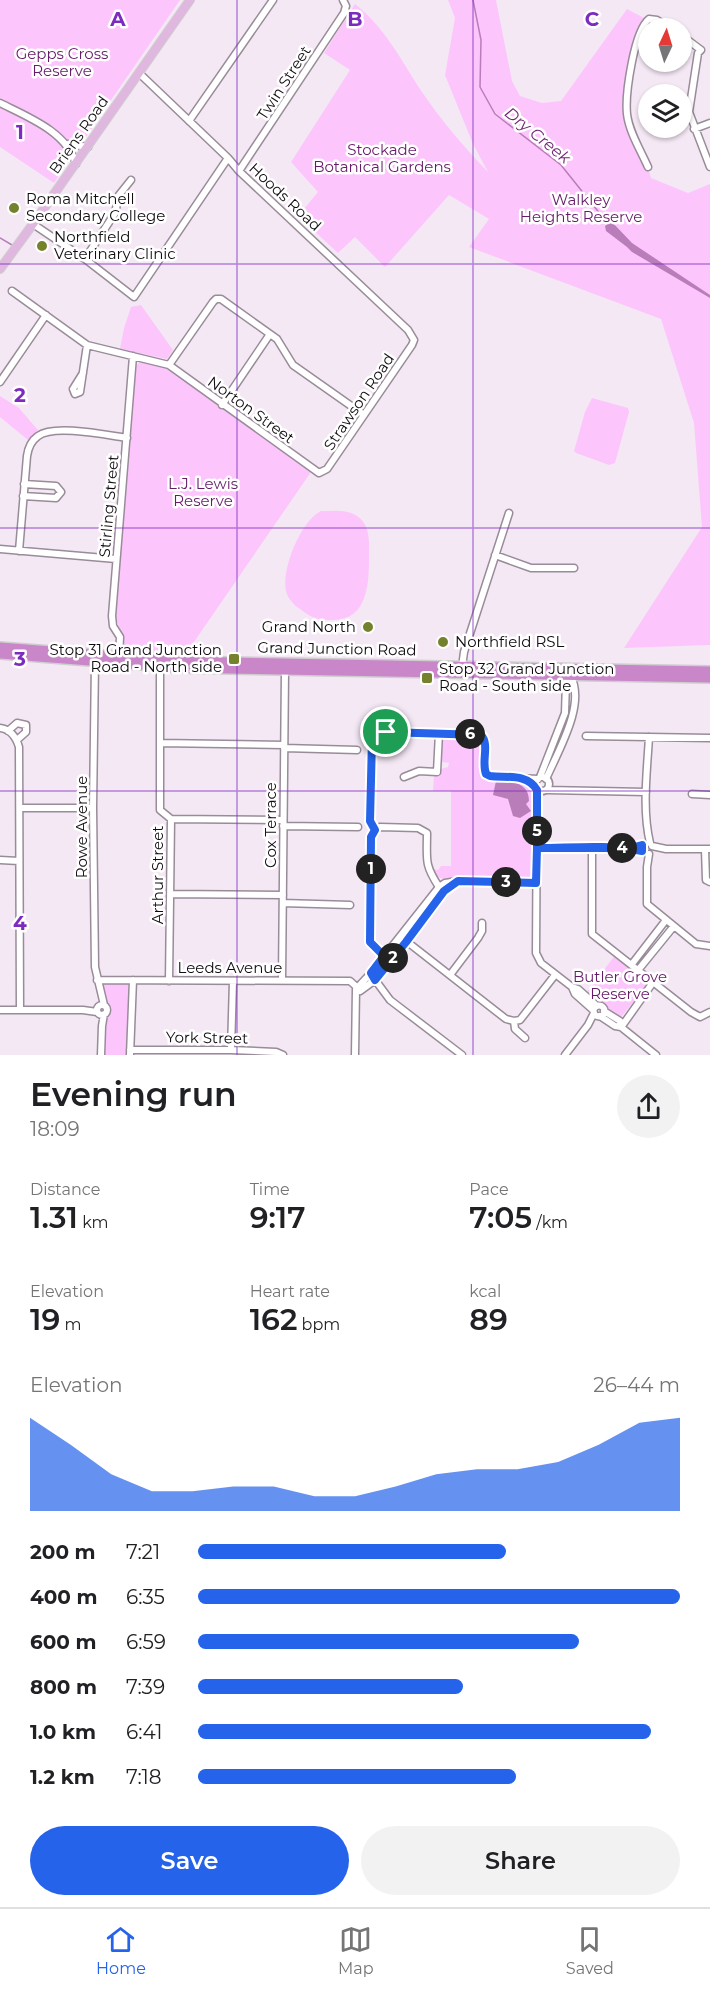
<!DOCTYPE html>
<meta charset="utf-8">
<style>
body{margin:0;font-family:Montserrat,sans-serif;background:#f2f2f2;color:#202124;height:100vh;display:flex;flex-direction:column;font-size:22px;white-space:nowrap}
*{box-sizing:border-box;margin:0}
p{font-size:20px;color:#757577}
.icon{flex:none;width:33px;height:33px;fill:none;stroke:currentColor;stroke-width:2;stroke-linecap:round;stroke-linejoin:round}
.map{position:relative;height:1055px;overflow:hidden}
.panel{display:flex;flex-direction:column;background:#fff;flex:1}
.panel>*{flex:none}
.needle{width:39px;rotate:4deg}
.buttons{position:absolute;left:638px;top:18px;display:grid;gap:12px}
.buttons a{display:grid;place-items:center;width:54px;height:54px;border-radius:50%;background:#fff;box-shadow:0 2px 4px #0004;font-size:30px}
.pin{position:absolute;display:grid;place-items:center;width:51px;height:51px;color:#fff;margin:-26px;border:3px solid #fff;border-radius:50%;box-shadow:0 2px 6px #0007}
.km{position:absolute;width:30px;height:30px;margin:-15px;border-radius:50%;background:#222;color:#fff;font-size:16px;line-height:30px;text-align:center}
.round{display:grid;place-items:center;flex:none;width:63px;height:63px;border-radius:32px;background:#f2f2f2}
.overview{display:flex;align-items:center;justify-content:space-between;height:102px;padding:0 30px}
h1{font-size:33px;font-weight:600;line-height:45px}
.figures{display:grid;grid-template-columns:repeat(3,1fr);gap:9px;height:102px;padding:6px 30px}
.figures div{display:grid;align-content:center}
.figures b{font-size:30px;font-weight:600}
.figures small{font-size:16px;font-weight:400}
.figures p{font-size:16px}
.chart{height:168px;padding:12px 30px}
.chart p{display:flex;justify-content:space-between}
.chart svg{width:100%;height:108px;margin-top:6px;fill:#2563eb;opacity:.7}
.button{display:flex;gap:12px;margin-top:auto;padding:12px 30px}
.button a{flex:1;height:69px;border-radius:36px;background:#2563eb;color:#fff;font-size:24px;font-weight:600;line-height:69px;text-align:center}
.button a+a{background:#f2f2f2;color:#202124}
ul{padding:0 30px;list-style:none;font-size:20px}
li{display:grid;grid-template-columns:96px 72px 1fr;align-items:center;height:45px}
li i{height:15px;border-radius:8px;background:#2563eb}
.dock{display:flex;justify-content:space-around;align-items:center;height:84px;border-top:2px solid #e0e0e0;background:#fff;font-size:16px;color:#757577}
.dock a{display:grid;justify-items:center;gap:3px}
.dock .current{color:#2563eb}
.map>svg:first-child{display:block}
</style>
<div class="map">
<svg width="710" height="1055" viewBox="0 0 710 1055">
<rect width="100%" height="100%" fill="#f5e8f5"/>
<!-- green -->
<path fill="#fcc6fc" d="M0 0H180L54 183 0 147Z
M448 0H496L512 81 520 96 542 103 561 101 627 9 648 20 638 43 629 80 630 125 648 167 651 178 688 193 710 184V645L624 648 702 527 694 423 661 319 469 247 489 219 449 195 385 267 355 237 338 253 298 216 318 192 291 162 350 70 324 53 355 4C385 28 400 58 420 89 440 119 463 146 488 172L473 144 445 75 455 18Z
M141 305 173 350 167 359 120 349 124 328 131 307Z
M142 361 162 366 173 373 311 472 185 655 123 652 124 638 115 617 136 365Z
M0 396 19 408 38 430 28 440 0 417Z
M592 398 628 408 629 412 615 463 609 465 576 453 574 451 585 412Z
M321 511C333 511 347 509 357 516 371 525 369 543 369 558 369 583 368 620 333 620 319 620 311 618 300 609 294 605 288 599 286 591 281 570 301 520 321 511Z
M442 736H478L483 742 484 774C500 776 532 774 536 793L534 875 531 878 466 876 443 879 438 877 432 869 438 870 441 866H451V791H433L434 776H440L441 769 448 767 449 763 442 762C438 756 439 743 442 736Z
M616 954 648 979 649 983 621 1017 610 1013 605 1003 593 999 587 992Z
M128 982V1055H105L106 1016 109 1007 106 1002 102 983Z"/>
<!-- water -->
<path fill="#b97dba" d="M611 221 632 243 710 295V298L632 252 627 247 606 231 605 226Z
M496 781C511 781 529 782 529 801L526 804 531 811 520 818 513 816 508 799 493 795Z"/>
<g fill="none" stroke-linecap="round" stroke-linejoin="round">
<!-- stream -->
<path stroke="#b97dba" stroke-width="1.5" d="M473 0 481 40 480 87 495 114 561 165 609 225
M0 238 12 245"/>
<defs>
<path id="minor" d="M681 35 701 50
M701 50 698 53 689 112 710 167
M0 103C28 117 67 132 76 164
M189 121 273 0
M694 129 710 123
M68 144 88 147
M648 167C641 151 629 132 627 114 625 94 634 31 649 19L657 20 670 28
M239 171 344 13 346 6 343 0
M33 224 85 259 134 297 228 158
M85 259 115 213 119 195 131 180
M12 291 87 345 169 365 319 473 327 469 412 345 414 340 408 330 239 171 228 158 139 73
M169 365 213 302 216 299H221L277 339 293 365 364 415
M83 373 73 389 75 394 80 392 87 345
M0 382 46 315
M222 405 270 334
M23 496 56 498 61 492 56 486 24 484
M0 549 116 559
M19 551 27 456C28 449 31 441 38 436 54 424 106 435 127 438
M495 555 531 568H574
M119 657 120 637 113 626 112 616 133 356
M95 662 93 808 95 967 104 1005
M160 667V810L171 819 169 981
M462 667 464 652 509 513
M0 728C10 729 16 737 19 747L20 1010
M8 731 17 723 26 725V732L17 740
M586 736 710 738
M649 737C647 772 642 809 650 843
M160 743 284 745
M284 748 357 750
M535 784a7 7 0 1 1 14 0a7 7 0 1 1-14 0Z
M404 777 419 771 437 772 439 733
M540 777 565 713 566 682 570 675C587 703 558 751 546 779
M537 790 536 953 541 963 572 987 578 989 597 1006
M547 790 646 792
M692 794 710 795
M20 808H93
M171 819 283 820
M283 826 358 827
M375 829 380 827 418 828 427 833C427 860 424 864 439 887
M652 846 666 849H710
M537 848H631L642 851
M592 848V934L691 1012 700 1017 710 1012
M705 849 706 880 710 882
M649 854 647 867V904L696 944 710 946
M0 860 19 861
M170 894 283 895
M283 903 350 905
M401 937 506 1019 514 1021 520 1020 555 975
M390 961 370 942 371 837 375 829 370 821 372 739 374 735 386 733 481 735C490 745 481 761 486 774L496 777 538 779
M632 964 666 920
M639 969 674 926
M450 975 478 938 482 931V923
M373 977 390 1000 462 1055
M97 980 350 981 360 990
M282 980 285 670
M572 987 575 994 593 1010
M360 991 375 980 406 942 444 891 455 883
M97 1010a5 5 0 1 1 10 0a5 5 0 1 1-10 0Z
M593.5 1011a5.5 5.5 0 1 1 11 0a5.5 5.5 0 1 1-11 0Z
M0 1010H83L97 1012
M604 1011 620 1021 621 1027 656 1055
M600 1016 615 1026 621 1027
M514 1021 515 1029 525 1038
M622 1026 654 981
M130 1050H231L276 1052 283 1055
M231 1050 233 981
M101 1055 102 1026 104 1014
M130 1055 133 980
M355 1055 356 989 371 973 439 887 445 883 458 881 536 883
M565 1055 588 1025 594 1013"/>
<path id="major" d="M0 269 33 224 190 0"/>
<path id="highway" d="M0 647 181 661 710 671
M0 654 179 668 710 678"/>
</defs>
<!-- minor casing -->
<use href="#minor" stroke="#988c98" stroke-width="9"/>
<!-- major casing -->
<use href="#major" stroke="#cfcecf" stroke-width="10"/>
<!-- highway casing -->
<use href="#highway" stroke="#cfcecf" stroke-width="12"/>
<!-- minor -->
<use href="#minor" stroke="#fff" stroke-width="6"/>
<!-- major -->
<use href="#major" stroke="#dfb7df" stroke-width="8"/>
<!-- highway -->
<use href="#highway" stroke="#c987ca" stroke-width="9"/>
</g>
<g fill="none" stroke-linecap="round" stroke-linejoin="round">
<defs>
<path id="route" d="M386 732 374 735 372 739 370 821 375 830 371 837 370 942 384 956 371 973 375 980 406 942 444 891 458 881 536 883 537 848H631L642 845V851C608 844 571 848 537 848V790C527 773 507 778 490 776L486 774C481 761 490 745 481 735L386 732"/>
</defs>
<!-- route casing -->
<use href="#route" stroke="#fff" stroke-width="12"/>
<!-- route -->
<use href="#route" stroke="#2563eb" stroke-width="8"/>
</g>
<!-- grid -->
<path fill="none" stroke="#7b2cbf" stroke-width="1.5" stroke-opacity="0.55" d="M237 0V1055M473 0V1055M0 264H710M0 528H710M0 791H710"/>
<!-- markers -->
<g fill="#76812e" stroke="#fff" stroke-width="2">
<circle cx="14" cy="208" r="6"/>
<circle cx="42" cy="246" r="6"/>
<circle cx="368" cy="627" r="6"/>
<circle cx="443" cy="642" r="6"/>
<rect x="228" y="653" width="12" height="12" rx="3"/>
<rect x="421" y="672" width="12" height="12" rx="3"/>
</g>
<g text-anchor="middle" stroke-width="5" stroke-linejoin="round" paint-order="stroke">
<!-- park labels -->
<g font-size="15" fill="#651b68" stroke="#fff">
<text x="62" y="59">Gepps Cross<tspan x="62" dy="17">Reserve</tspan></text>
<text x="382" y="155">Stockade<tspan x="382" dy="17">Botanical Gardens</tspan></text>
<text x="581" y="205">Walkley<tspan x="581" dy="17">Heights Reserve</tspan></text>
<text x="203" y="489">L.J. Lewis<tspan x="203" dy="17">Reserve</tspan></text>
<text x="620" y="982">Butler Grove<tspan x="620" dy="17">Reserve</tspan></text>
</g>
<!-- street labels -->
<g font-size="15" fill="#100c10" stroke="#fff">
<text transform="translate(284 83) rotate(-57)" y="5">Twin Street</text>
<text transform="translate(79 135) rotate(-55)" y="5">Briens Road</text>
<text transform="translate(285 197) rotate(43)" y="5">Hoods Road</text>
<text transform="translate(359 402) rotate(-56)" y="5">Strawson Road</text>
<text transform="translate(251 410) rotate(36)" y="5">Norton Street</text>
<text transform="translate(109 506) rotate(-85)" y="5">Stirling Street</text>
<text transform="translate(337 649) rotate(1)" y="5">Grand Junction Road</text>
<text transform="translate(271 825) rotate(-90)" y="5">Cox Terrace</text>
<text transform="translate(82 827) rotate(-90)" y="5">Rowe Avenue</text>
<text transform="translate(158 875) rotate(-90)" y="5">Arthur Street</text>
<text x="230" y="973">Leeds Avenue</text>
<text transform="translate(207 1038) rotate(1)" y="5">York Street</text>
</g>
<!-- poi labels -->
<g font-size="15" fill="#100c10" stroke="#fff" text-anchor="start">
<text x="26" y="204">Roma Mitchell<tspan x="26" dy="17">Secondary College</tspan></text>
<text x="54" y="242">Northfield<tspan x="54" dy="17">Veterinary Clinic</tspan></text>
<text x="356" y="632" text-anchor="end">Grand North</text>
<text x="455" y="647">Northfield RSL</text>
<text x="222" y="655" text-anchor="end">Stop 31 Grand Junction<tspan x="222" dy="17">Road - North side</tspan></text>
<text x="439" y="674">Stop 32 Grand Junction<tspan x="439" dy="17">Road - South side</tspan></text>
</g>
<!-- water labels -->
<g font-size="16" font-style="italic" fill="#712774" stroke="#fff">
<text transform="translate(538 135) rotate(39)" y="6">Dry Creek</text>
</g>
</g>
<g font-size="20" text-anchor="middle" font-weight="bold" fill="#7b2cbf" stroke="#fff" stroke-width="5" stroke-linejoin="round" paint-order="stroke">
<text x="118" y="26">A</text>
<text x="355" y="26">B</text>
<text x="592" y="26">C</text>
<text x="20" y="139">1</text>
<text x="20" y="402">2</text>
<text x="20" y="666">3</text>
<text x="20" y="930">4</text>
</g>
</svg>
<div class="buttons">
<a><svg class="needle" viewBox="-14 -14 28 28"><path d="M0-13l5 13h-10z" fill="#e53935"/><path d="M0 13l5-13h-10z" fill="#757577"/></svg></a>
<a><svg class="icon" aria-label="layers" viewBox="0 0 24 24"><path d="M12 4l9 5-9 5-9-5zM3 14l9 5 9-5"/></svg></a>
</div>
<div class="pin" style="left:386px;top:732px;background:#1e9e55"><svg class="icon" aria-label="arrive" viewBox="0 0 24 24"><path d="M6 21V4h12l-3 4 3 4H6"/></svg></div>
<b class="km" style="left:371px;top:869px">1</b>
<b class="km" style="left:393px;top:958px">2</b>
<b class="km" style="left:506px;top:882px">3</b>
<b class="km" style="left:622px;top:848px">4</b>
<b class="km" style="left:537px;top:831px">5</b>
<b class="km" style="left:470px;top:734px">6</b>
</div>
<section class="panel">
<div class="overview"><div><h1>Evening run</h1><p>18:09</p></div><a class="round"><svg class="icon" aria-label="share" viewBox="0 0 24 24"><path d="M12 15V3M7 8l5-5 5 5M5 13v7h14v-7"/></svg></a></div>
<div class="figures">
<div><p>Distance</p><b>1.31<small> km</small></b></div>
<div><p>Time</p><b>9:17</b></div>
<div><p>Pace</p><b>7:05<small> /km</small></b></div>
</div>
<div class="figures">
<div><p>Elevation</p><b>19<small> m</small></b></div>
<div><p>Heart rate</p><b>162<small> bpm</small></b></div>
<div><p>kcal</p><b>89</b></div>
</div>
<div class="chart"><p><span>Elevation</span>26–44 m</p>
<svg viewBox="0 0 160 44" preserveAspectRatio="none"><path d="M0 44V6L10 17L20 29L30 36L40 36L50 34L60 34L70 38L80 38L90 34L100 29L110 27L120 27L130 24L140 17L150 8L160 6V44z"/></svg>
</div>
<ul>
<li><b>200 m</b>7:21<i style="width:64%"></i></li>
<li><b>400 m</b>6:35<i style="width:100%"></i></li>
<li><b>600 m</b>6:59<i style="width:79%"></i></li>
<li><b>800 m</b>7:39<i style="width:55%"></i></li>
<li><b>1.0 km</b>6:41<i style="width:94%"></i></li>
<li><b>1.2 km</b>7:18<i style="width:66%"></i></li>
</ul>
<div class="button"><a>Save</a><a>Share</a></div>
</section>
<nav class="dock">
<a class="current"><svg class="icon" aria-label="home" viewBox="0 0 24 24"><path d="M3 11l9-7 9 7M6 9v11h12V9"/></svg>Home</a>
<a><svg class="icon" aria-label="map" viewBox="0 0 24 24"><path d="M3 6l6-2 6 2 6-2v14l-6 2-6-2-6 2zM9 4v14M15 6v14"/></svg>Map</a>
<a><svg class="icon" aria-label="saved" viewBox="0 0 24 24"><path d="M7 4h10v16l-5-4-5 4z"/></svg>Saved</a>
</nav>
